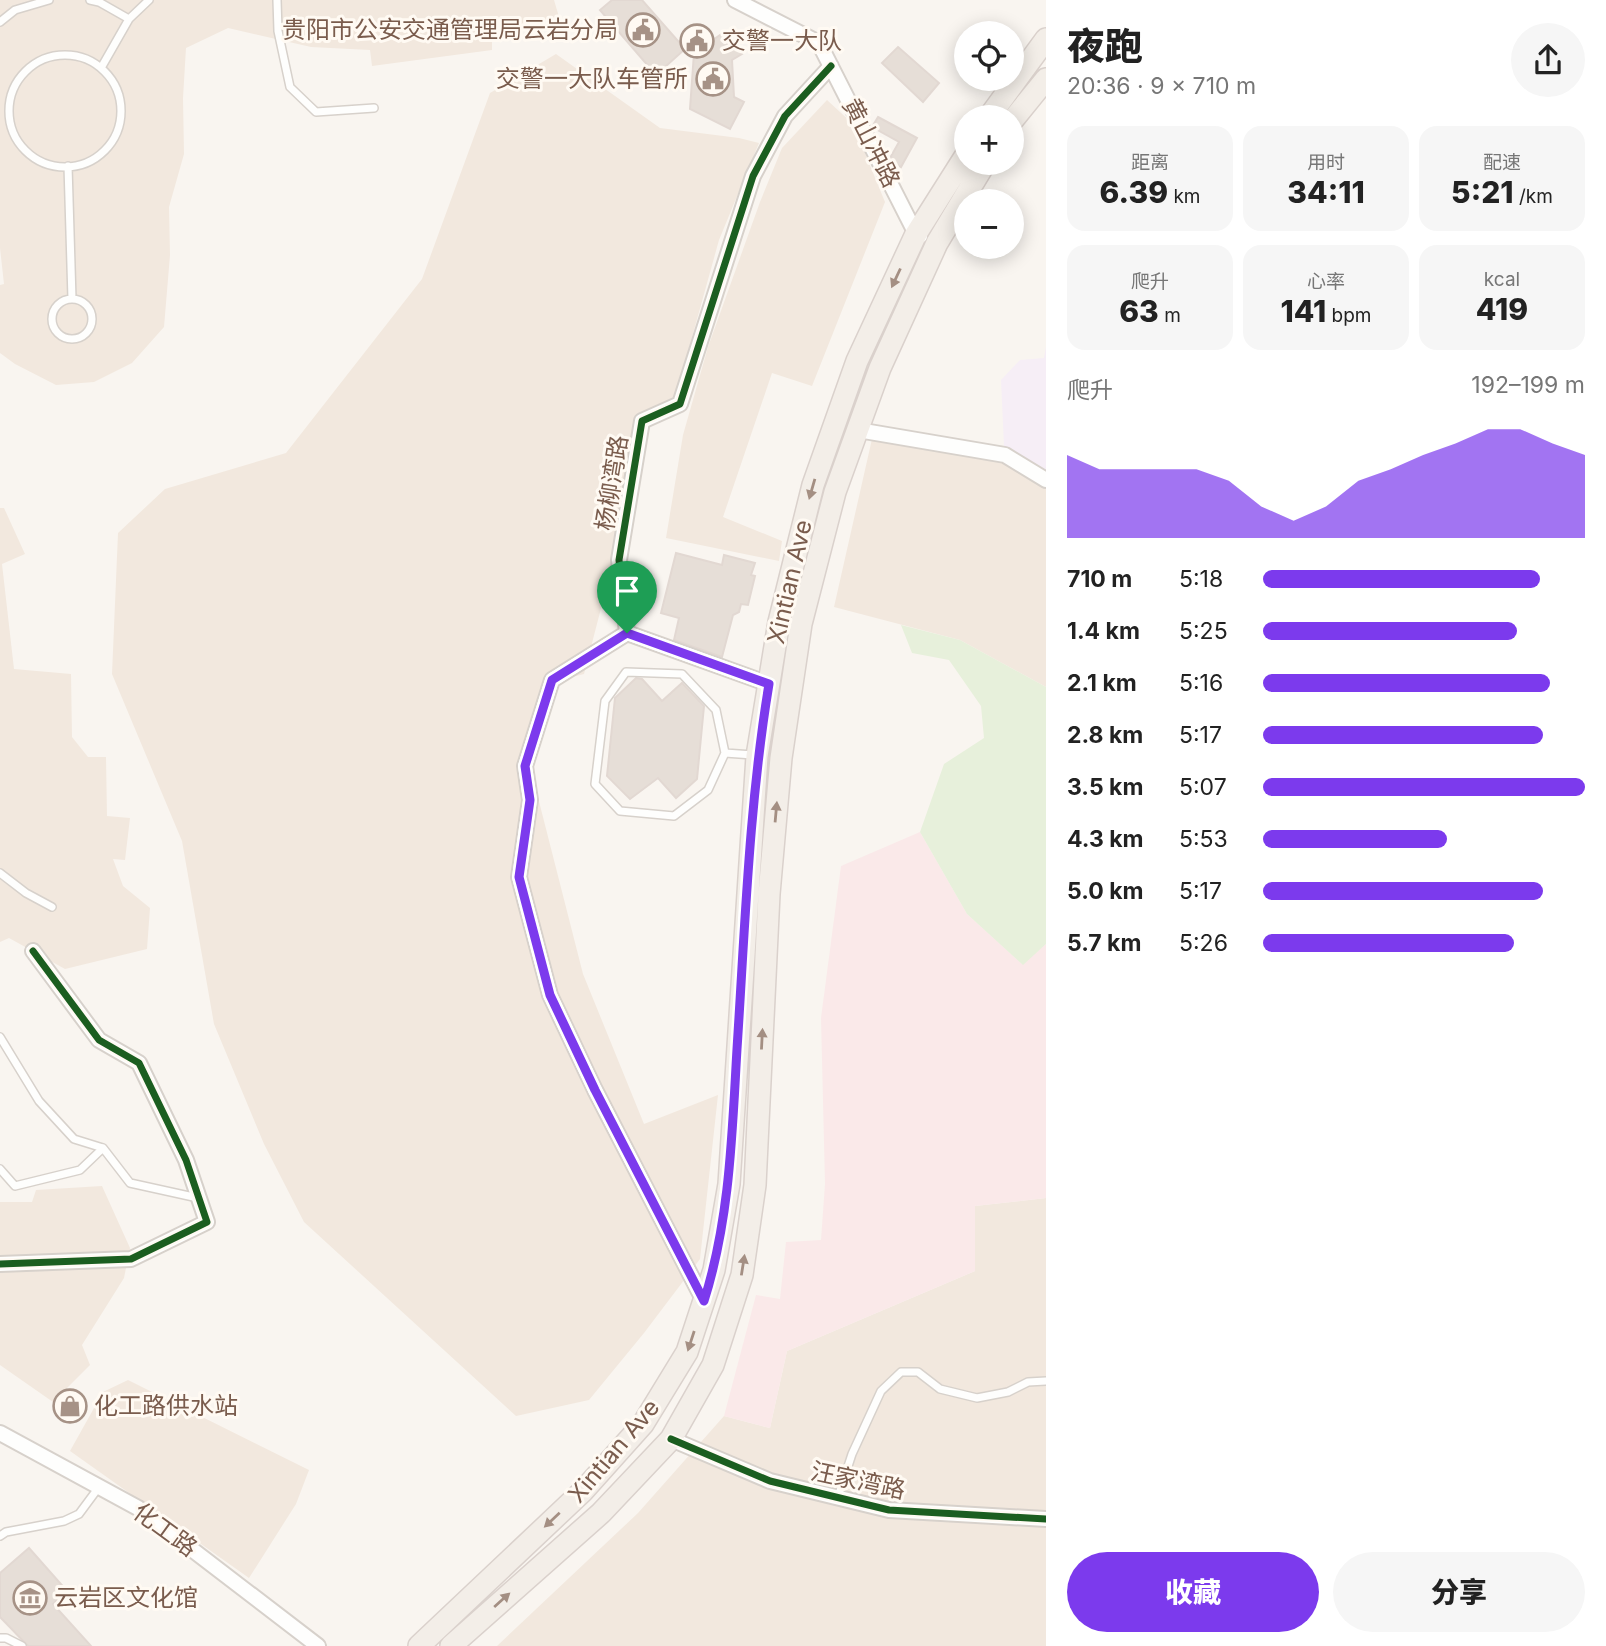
<!DOCTYPE html>
<html lang="zh">
<meta charset="utf-8">
<style>
body{margin:0;font-family:Inter,"Noto Sans SC",sans-serif;background:#f6f6f6;color:#222;height:100vh;display:flex;flex-direction:column;font-size:26px;white-space:nowrap}
*{box-sizing:border-box;margin:0}
p{font-size:23px;color:#767676}
.icon{flex:none;width:38px;height:38px;fill:none;stroke:currentColor;stroke-width:2;stroke-linecap:round;stroke-linejoin:round}
.map{position:relative;flex:1;overflow:hidden}
.drawer{display:flex;flex-direction:column;background:#fff;width:560px}
.drawer>*{flex:none}
.tools{position:absolute;left:954px;top:21px;display:grid;gap:14px}
.tools a{display:grid;place-items:center;width:70px;height:70px;border-radius:50%;background:#fff;box-shadow:0 4px 18px #0003;font-size:35px}
.pin{position:absolute;display:grid;place-items:center;width:60px;height:60px;color:#fff;margin:-72px -30px;border-radius:50% 50% 50% 0;rotate:-45deg;box-shadow:0 0 7px #0007}
.pin .icon{rotate:45deg}
.round{display:grid;place-items:center;flex:none;width:74px;height:74px;border-radius:37px;background:#f6f6f6}
.summary{display:flex;align-items:center;justify-content:space-between;height:119px;padding:0 21px}
h1{font-size:38px;font-weight:800;line-height:52px}
.stats{display:grid;grid-template-columns:repeat(3,1fr);gap:10px;height:119px;padding:7px 21px}
.stats div{display:grid;align-content:center;border-radius:18px;background:#f6f6f6;text-align:center}
.stats b{font-size:30px;font-weight:800}
.stats small{font-size:19px;font-weight:400}
.stats p{font-size:19px}
.chart{height:196px;padding:14px 21px}
.chart p{display:flex;justify-content:space-between}
.chart svg{width:100%;height:126px;margin-top:7px;fill:#7c3aed;opacity:.7}
.cta{display:flex;gap:14px;margin-top:auto;padding:14px 21px}
.cta a{flex:1;height:80px;border-radius:42px;background:#7c3aed;color:#fff;font-size:28px;font-weight:800;line-height:80px;text-align:center}
.cta a+a{background:#f6f6f6;color:#222}
ul{padding:0 21px;list-style:none;font-size:23px}
li{display:grid;grid-template-columns:112px 84px 1fr;align-items:center;height:52px}
li i{height:18px;border-radius:9px;background:#7c3aed}
main{display:flex;flex:1;min-height:0}
.map>svg:first-child{display:block}
</style>
<main>
<div class="map">
<svg width="1046" height="1646" viewBox="0 0 1046 1646">
<rect width="100%" height="100%" fill="#f9f5f0"/>
<!-- residential -->
<path fill="#f2e8de" d="M0 0H554L559 17 492 29V50L372 66 370 50 311 47 228 28 186 48 183 98 184 154 169 207 170 255 164 327 132 363 94 382 56 385 15 364 0 353V285L4 284 0 248Z
M556 54 660 128 739 138 759 143 719 240 671 413 649 423 584 674 560 680 531 770 583 974 644 1124 718 1095 700 1259 644 1333 589 1400 516 1416 304 1222 264 1144 214 1024 182 841 112 674 118 533 165 489 286 453 422 279 490 93Z
M827 100 853 124 885 202 812 386 772 373 723 517 782 541 779 561 666 538 683 435 708 347 760 202 782 148Z
M872 439 1004 446 1046 473V687L960 640 834 607Z
M0 508H4L25 554 2 564 14 669 71 674 72 737 88 757H106L107 816 130 818 125 860 113 859 123 886 150 908 147 949 65 969 9 938 0 942Z
M102 1186 130 1248 124 1278 82 1345 90 1365 53 1402 0 1365V1202H32L36 1190Z
M1046 1198V1646H497L638 1513 724 1416 770 1428 787 1351 975 1271V1206Z
M128 1380 309 1470 296 1504 249 1578 70 1451 103 1392Z"/>
<!-- education -->
<path fill="#f6eef6" d="M1046 347V473L1004 446 1001 380 1020 360 1044 358Z"/>
<!-- medical -->
<path fill="#fae9e9" d="M920 832 967 914 1022 964 1046 944V1198L975 1206V1271L787 1351 770 1428 724 1416 756 1295 780 1299 786 1242 821 1240 825 1184 821 1018 841 866Z"/>
<!-- green -->
<path fill="#e7f0db" d="M901 625 960 640 1046 687V944L1023 965 967 914 920 832 944 764 984 738 981 706 949 660 912 653Z"/>
<!-- building -->
<path fill="#e6ded7" stroke="#e2d8d2" stroke-width="2" d="M612 0H642L685 49 656 75 600 10Z
M726 31 742 54 732 60 734 97 744 102 730 129 690 109 694 53Z
M898 47 939 83 923 102 882 63Z
M878 117 917 138 901 167 889 160 899 142 872 127Z
M676 553 722 565 724 555 755 563 751 575 755 576 748 605 741 604 739 612 733 615 722 657 674 640 679 618 661 613Z
M636 678 642 679 662 701 682 683 704 706 697 779 676 798 658 778 630 799 607 776 615 698Z
M29 1548 67 1591 53 1604 91 1646H28L0 1617V1573Z"/>
<g fill="none" stroke-linecap="round" stroke-linejoin="round">
<defs>
<path id="lane" d="M90 0 99 2 129 19
M277 0 278 31 290 87 316 112 374 108
M0 22 15 10 49 0
M9 111a56 56 0 1 1 112 0a56 56 0 1 1-112 0Z
M101 68 129 19 149 0
M68 166 72 299
M52 319a20 20 0 1 1 40 0a20 20 0 1 1-40 0Z
M725 753 708 790 674 816 620 811 595 784 605 701 626 672 682 674 716 710 725 753 753 755
M0 873 26 893 52 907
M0 1037 39 1101 74 1139 103 1148 130 1183 198 1198
M0 1169 15 1186 80 1170 103 1148
M838 1497 852 1454 881 1391 901 1372H918L940 1389 977 1398 1008 1392 1028 1382 1046 1381
M0 1536 6 1532 64 1521 79 1514 99 1487
M0 1638H6L22 1646"/>
<path id="street" d="M735 0 819 43 916 234 920 236
M858 430 1005 455 1046 480
M627 633 769 684
M0 1264 131 1259 207 1222 186 1160 139 1063 99 1040 33 951
M704 1301 595 1090 550 995 519 877 530 800 525 766 552 680 627 633 619 560 642 421 680 404 753 176 785 116 831 66
M0 1433 138 1508 318 1646
M671 1439 770 1481 889 1510 1046 1519"/>
<path id="primary" d="M989 117 1046 39
M1012 121 1046 79
M419 1646 583 1491 643 1424 687 1352 714 1270 729 1184 757 756 779 622 813 485 857 361 916 234 966 155
M451 1646 601 1513 671 1439 713 1365 742 1275 755 1185 769 894 781 758 801 624 835 492 880 368 937 243 985 163"/>
</defs>
<!-- lane casing -->
<use href="#lane" stroke="#d7d1cb" stroke-width="10"/>
<!-- street casing -->
<use href="#street" stroke="#d7d1cb" stroke-width="18"/>
<!-- primary casing -->
<use href="#primary" stroke="#dad1cc" stroke-width="24"/>
<!-- lane -->
<use href="#lane" stroke="#fefefd" stroke-width="7"/>
<!-- street -->
<use href="#street" stroke="#fefefd" stroke-width="14"/>
<!-- primary -->
<use href="#primary" stroke="#f3eee8" stroke-width="21"/>
<defs>
<path id="cycleway" d="M0 1264 131 1259 207 1222 186 1160 139 1063 99 1040 33 951
M704 1301 595 1090 550 995 519 877 530 800 525 766 552 680 627 633 619 560 642 421 680 404 753 176 785 116 831 66
M671 1439 770 1481 889 1510 1046 1519"/>
</defs>
<!-- cycleway casing -->
<use href="#cycleway" stroke="#fffaf3" stroke-width="11"/>
<!-- cycleway -->
<use href="#cycleway" stroke="#1b5e20" stroke-width="7"/>
</g>
<!-- one-way arrows -->
<defs><path id="oneway-solid" d="M-6-.8H1V-3.2L6.5 0L1 3.2V.8H-6Z" transform="scale(1.75)"/></defs>
<g fill="#a48f83">
<use href="#oneway-solid" transform="translate(896 278) rotate(115)"/>
<use href="#oneway-solid" transform="translate(812 489) rotate(106)"/>
<use href="#oneway-solid" transform="translate(776 812) rotate(-85)"/>
<use href="#oneway-solid" transform="translate(762 1039) rotate(-87)"/>
<use href="#oneway-solid" transform="translate(743 1265) rotate(-81)"/>
<use href="#oneway-solid" transform="translate(691 1341) rotate(108)"/>
<use href="#oneway-solid" transform="translate(552 1520) rotate(137)"/>
<use href="#oneway-solid" transform="translate(502 1600) rotate(-42)"/>
</g>
<g fill="none" stroke-linecap="round" stroke-linejoin="round">
<defs>
<path id="route" d="M627 633 769 684C749 805 745 927 737 1049 732 1134 730 1219 704 1301L595 1090 550 995 519 877 530 800 525 766 552 680Z"/>
</defs>
<!-- route casing -->
<use href="#route" stroke="#fff" stroke-width="14"/>
<!-- route -->
<use href="#route" stroke="#7c3aed" stroke-width="9"/>
</g>
<!-- icons -->
<defs>
<symbol id="civic-ring" viewBox="-11 -11 22 22"><circle r="9.5" fill="#fffaf3" stroke="#a69286" stroke-width="1.5"/><path d="M-.6-6.5H3V-4.5H.6V-3L4-1V1h2V6H-6V1h2V-1L-.6-3ZM-1.2 2.5V6h2.4V2.5Z" fill="#a69286"/></symbol>
<symbol id="shop-ring" viewBox="-11 -11 22 22"><circle r="9.5" fill="#fffaf3" stroke="#a69286" stroke-width="1.5"/><path d="M-5-2.5h2.3a2.7 3.5 0 0 1 5.4 0H5L5.5 6h-11ZM-1.5-2.5h3a1.5 2.3 0 0 0-3 0Z" fill="#a69286"/></symbol>
<symbol id="museum-ring" viewBox="-11 -11 22 22"><circle r="9.5" fill="#fffaf3" stroke="#a69286" stroke-width="1.5"/><path d="M0-6L6-3V-2H-6V-3ZM-5-1h2V3h-2ZM-1-1h2V3h-2ZM3-1h2V3H3ZM-6 4H6V6H-6Z" fill="#a69286"/></symbol>
</defs>
<g fill-rule="evenodd">
<use href="#civic-ring" x="624" y="11" width="38" height="38"/>
<use href="#civic-ring" x="678" y="22" width="38" height="38"/>
<use href="#civic-ring" x="694" y="60" width="38" height="38"/>
<use href="#shop-ring" x="51" y="1387" width="38" height="38"/>
<use href="#museum-ring" x="11" y="1579" width="38" height="38"/>
</g>
<g text-anchor="middle" stroke-width="6" stroke-linejoin="round" paint-order="stroke">
<!-- poi labels -->
<g font-size="24" fill="#7a5c4d" stroke="#fffaf3" text-anchor="start">
<text x="618" y="38" text-anchor="end">贵阳市公安交通管理局云岩分局</text>
<text x="722" y="49">交警一大队</text>
<text x="688" y="87" text-anchor="end">交警一大队车管所</text>
<text x="94" y="1414">化工路供水站</text>
<text x="54" y="1606">云岩区文化馆</text>
</g>
<!-- street labels -->
<g font-size="24" fill="#7a5c4d" stroke="#fffaf3">
<text transform="translate(871 143) rotate(63)" y="8">黄山冲路</text>
<text transform="translate(612 483) rotate(-81)" y="8">杨柳湾路</text>
<text transform="translate(790 582) rotate(-77)" y="8">Xintian Ave</text>
<text transform="translate(614 1451) rotate(-50)" y="8">Xintian Ave</text>
<text transform="translate(858 1481) rotate(12)" y="8">汪家湾路</text>
<text transform="translate(165 1530) rotate(36)" y="8">化工路</text>
</g>
</g>
</svg>
<div class="tools">
<a><svg class="icon" aria-label="locate" viewBox="0 0 24 24"><circle cx="12" cy="12" r="6"/><path d="M12 2v4M12 18v4M2 12h4M18 12h4"/></svg></a>
<a>+</a>
<a>−</a>
</div>
<div class="pin" style="left:627px;top:633px;background:#1e9e55"><svg class="icon" aria-label="arrive" viewBox="0 0 24 24"><path d="M6 21V4h12l-3 4 3 4H6"/></svg></div>
</div>
<section class="drawer">
<div class="summary"><div><h1>夜跑</h1><p>20:36 · 9 × 710 m</p></div><a class="round"><svg class="icon" aria-label="share" viewBox="0 0 24 24"><path d="M12 15V3M7 8l5-5 5 5M5 13v7h14v-7"/></svg></a></div>
<div class="stats">
<div><p>距离</p><b>6.39<small> km</small></b></div>
<div><p>用时</p><b>34:11</b></div>
<div><p>配速</p><b>5:21<small> /km</small></b></div>
</div>
<div class="stats">
<div><p>爬升</p><b>63<small> m</small></b></div>
<div><p>心率</p><b>141<small> bpm</small></b></div>
<div><p>kcal</p><b>419</b></div>
</div>
<div class="chart"><p><span>爬升</span>192–199 m</p>
<svg viewBox="0 0 160 44" preserveAspectRatio="none"><path d="M0 44V15L10 20L20 20L30 20L40 20L50 24L60 33L70 38L80 33L90 24L100 20L110 15L120 11L130 6L140 6L150 11L160 15V44z"/></svg>
</div>
<ul>
<li><b>710 m</b>5:18<i style="width:86%"></i></li>
<li><b>1.4 km</b>5:25<i style="width:79%"></i></li>
<li><b>2.1 km</b>5:16<i style="width:89%"></i></li>
<li><b>2.8 km</b>5:17<i style="width:87%"></i></li>
<li><b>3.5 km</b>5:07<i style="width:100%"></i></li>
<li><b>4.3 km</b>5:53<i style="width:57%"></i></li>
<li><b>5.0 km</b>5:17<i style="width:87%"></i></li>
<li><b>5.7 km</b>5:26<i style="width:78%"></i></li>
</ul>
<div class="cta"><a>收藏</a><a>分享</a></div>
</section>
</main>
